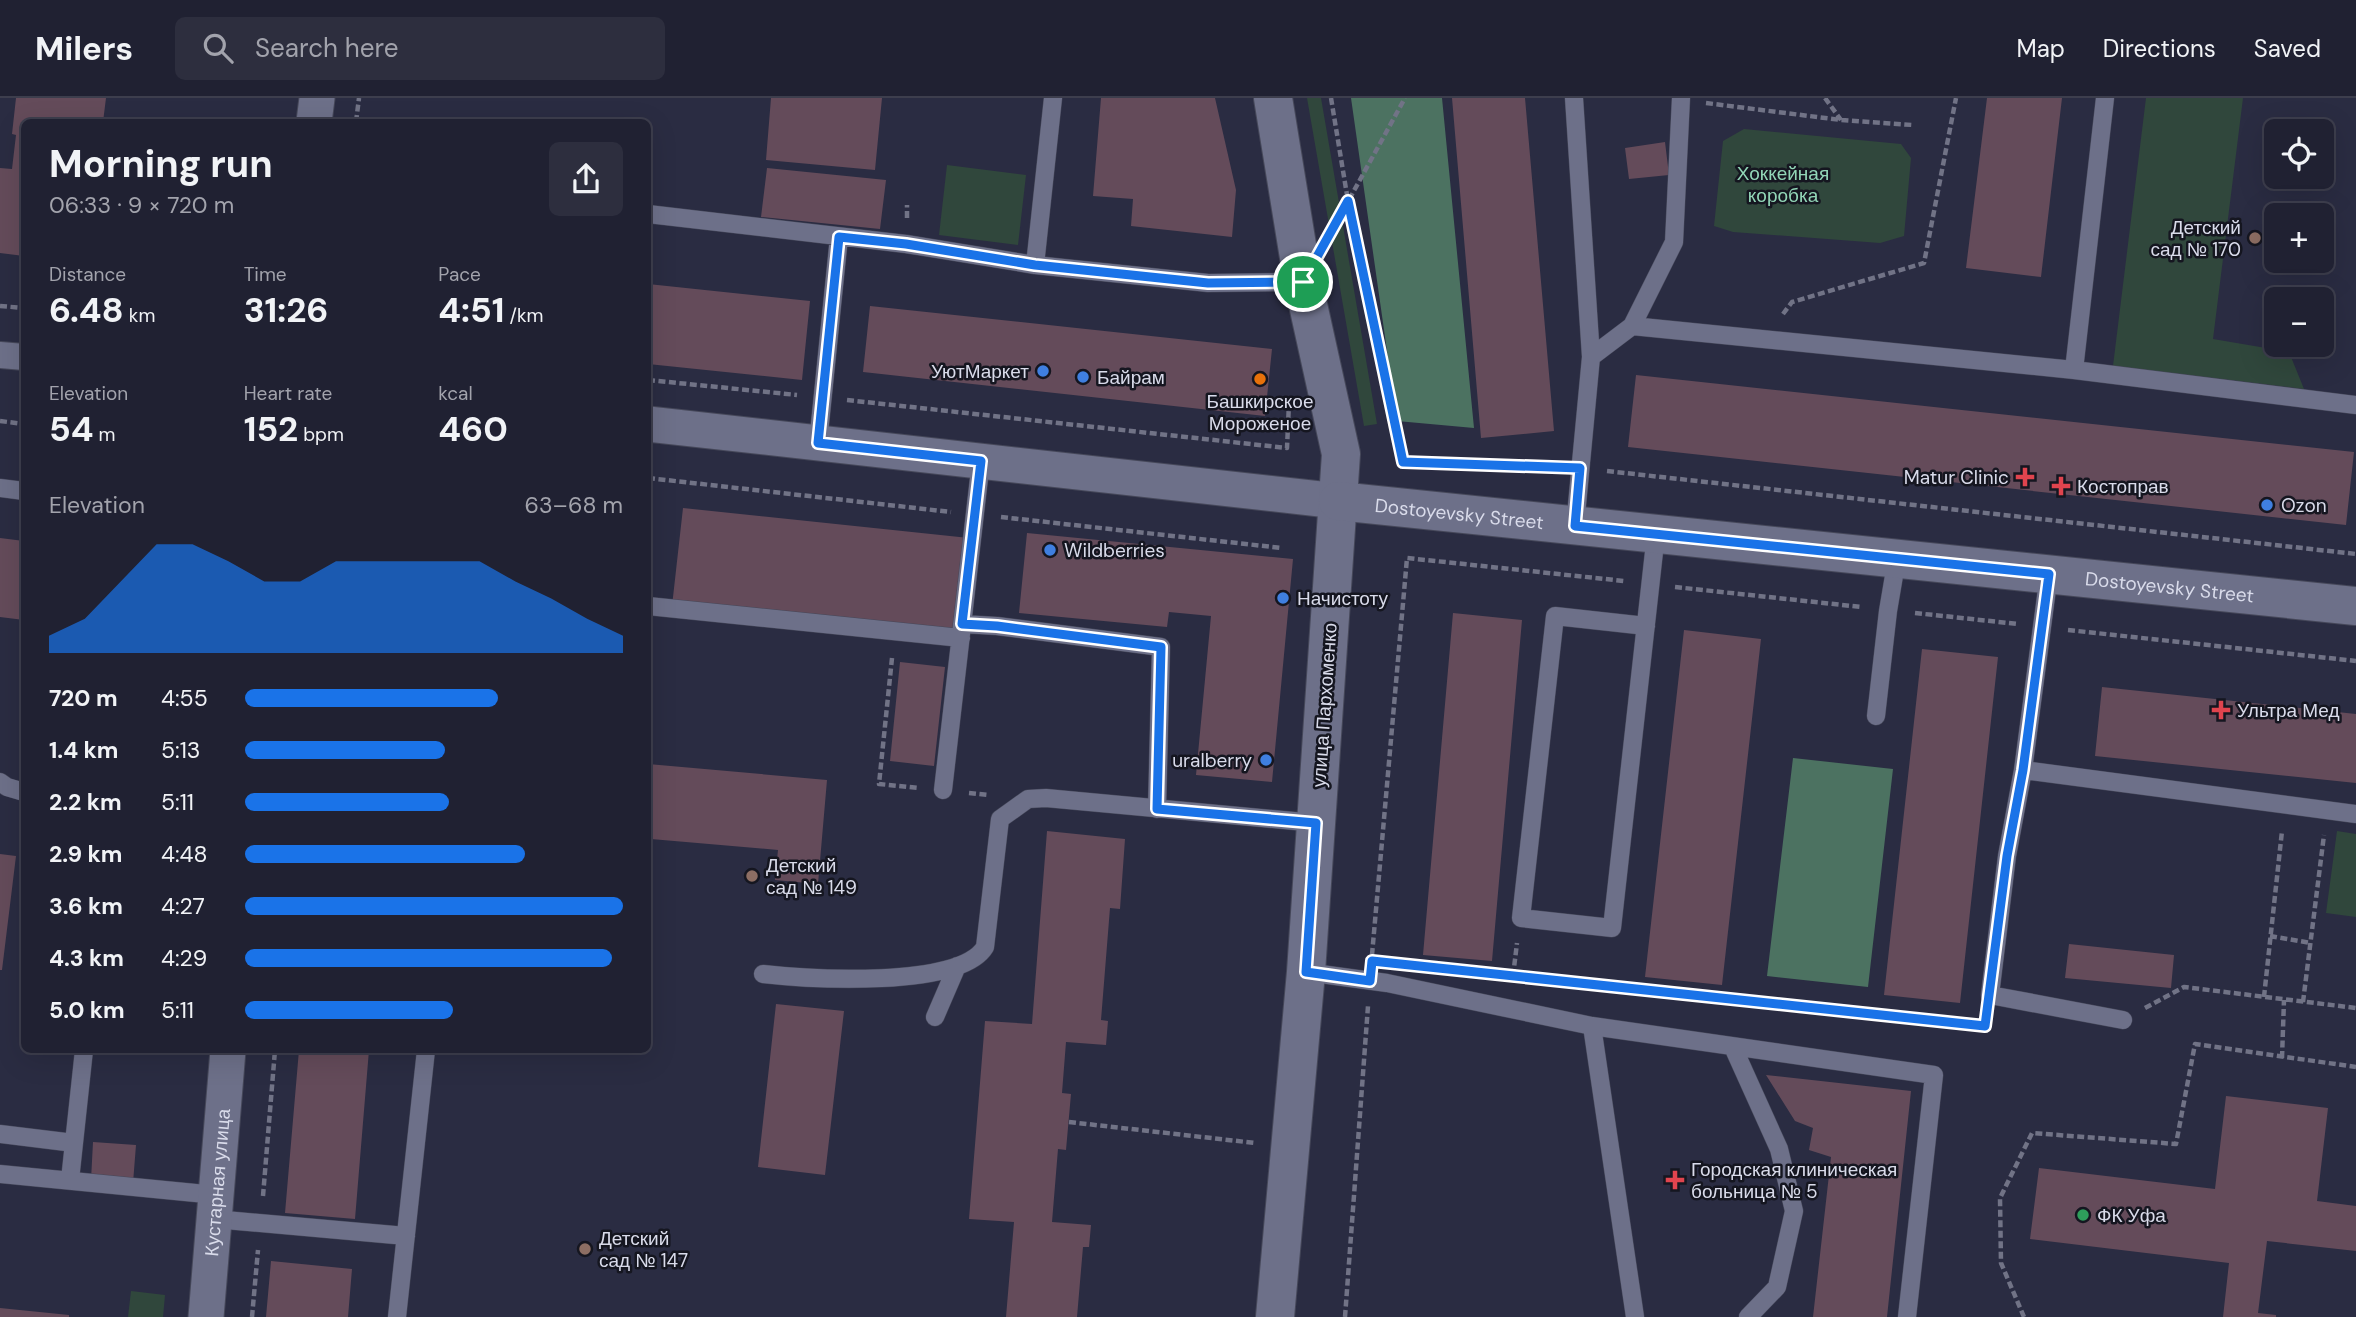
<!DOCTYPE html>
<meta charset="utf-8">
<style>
body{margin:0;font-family:"DM Sans",sans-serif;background:#2d2e3e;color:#f1f3f6;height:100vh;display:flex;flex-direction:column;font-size:26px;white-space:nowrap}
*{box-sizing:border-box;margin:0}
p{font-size:23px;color:#a2a3ac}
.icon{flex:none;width:38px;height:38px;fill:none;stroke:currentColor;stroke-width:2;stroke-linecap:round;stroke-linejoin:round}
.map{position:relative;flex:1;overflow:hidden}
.side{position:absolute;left:21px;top:21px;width:630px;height:934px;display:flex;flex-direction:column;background:#202132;border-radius:10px;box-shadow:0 7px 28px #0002,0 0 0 2px #3d3e4d}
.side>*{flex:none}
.controls{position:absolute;left:2264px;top:21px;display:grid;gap:14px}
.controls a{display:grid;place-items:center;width:70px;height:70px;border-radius:10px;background:#202132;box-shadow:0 7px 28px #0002,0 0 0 2px #3d3e4d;font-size:35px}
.pin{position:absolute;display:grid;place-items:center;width:60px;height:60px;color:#fff;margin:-30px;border:4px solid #fff;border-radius:50%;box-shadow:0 2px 7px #0007}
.round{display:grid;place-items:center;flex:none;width:74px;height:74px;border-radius:10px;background:#2d2e3e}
.summary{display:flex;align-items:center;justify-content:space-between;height:119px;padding:0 28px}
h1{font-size:38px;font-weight:700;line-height:52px}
.metrics{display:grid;grid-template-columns:repeat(3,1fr);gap:10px;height:119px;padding:7px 28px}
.metrics div{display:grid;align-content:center}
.metrics b{font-size:35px;font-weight:700}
.metrics small{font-size:19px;font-weight:400}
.metrics p{font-size:19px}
.chart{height:196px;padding:14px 28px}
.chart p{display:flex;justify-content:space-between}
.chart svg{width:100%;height:126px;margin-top:7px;fill:#1a73e8;opacity:.7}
ul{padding:0 28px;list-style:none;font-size:23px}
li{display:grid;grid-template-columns:112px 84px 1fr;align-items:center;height:52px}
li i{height:18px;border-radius:9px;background:#1a73e8}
header{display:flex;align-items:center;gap:42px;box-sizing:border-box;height:98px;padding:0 35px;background:#202132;border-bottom:2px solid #3d3e4d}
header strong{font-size:33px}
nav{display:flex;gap:38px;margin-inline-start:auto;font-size:24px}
.search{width:490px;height:63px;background:#2d2e3e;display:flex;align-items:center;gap:18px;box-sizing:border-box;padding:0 24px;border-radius:10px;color:#a2a3ac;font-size:26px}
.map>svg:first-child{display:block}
</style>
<header>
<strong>Milers</strong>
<div class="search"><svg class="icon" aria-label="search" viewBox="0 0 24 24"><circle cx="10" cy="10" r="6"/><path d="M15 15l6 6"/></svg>Search here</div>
<nav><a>Map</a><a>Directions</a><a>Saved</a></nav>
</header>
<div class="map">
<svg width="2356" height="1219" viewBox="0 0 2356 1219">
<rect width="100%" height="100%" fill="#2a2c42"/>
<!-- green -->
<path fill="#30473c" d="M1307 0H1321L1377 326 1364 328Z
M2146 0H2243L2213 241 2289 254 2304 291 2113 268Z
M1744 31 1901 46 1911 60 1904 138 1880 145 1733 134 1714 128 1723 43Z
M947 67 1026 77 1018 147 939 137Z
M2337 733 2356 736V819L2326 815Z
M131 1193 165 1197 163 1219H128Z"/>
<!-- forest -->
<path fill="#4c7261" d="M1351 0H1442L1474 330 1397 323Z
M1793 660 1893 671 1868 889 1767 878Z"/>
<!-- building -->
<path fill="#644b5a" d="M16 0H106L103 24H24V158L0 155V70L12 71 16 37 12 36Z
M771 0H882L875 72 766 62Z
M1101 0H1215L1236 92 1232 139 1131 128 1133 101 1093 98Z
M1452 0H1525L1554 333 1481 340Z
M1987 0H2062L2041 179 1966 170Z
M1665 44 1669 77 1629 81 1625 50Z
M767 70 886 82 880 131 761 119Z
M648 186 810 203 802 282 648 266Z
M870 208 1272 251 1265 318 863 274Z
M1636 277 2354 354 2346 427 1628 349Z
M683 410 969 440 959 537 672 508Z
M1027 435 1293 461 1272 684 1196 677 1211 518 1169 514 1167 529 1019 515Z
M0 440 24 443V522L0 519Z
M1453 515 1522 522 1492 863 1423 857Z
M1684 532 1761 541 1722 887 1645 879Z
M1922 551 1998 559 1960 905 1884 897Z
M900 564 945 569 934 668 890 663Z
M2102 589 2356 616V685L2095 658Z
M648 666 827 682 818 786 775 782 778 752 651 741 649 758H648Z
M1047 733 1125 741 1120 811 1110 810 1101 922 1108 923 1106 947 1066 944 1062 995 1071 996 1066 1052 1058 1051 1052 1124 1091 1127 1089 1149H1083L1077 1219H1006L1014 1124 969 1121 985 923 1032 926Z
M0 756 16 758 2 872H0Z
M2069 846 2174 857 2171 890 2065 880Z
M776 906 844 913 825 1077 758 1069Z
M299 952H369L355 1121 285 1115Z
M1766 977 1911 993 1887 1219H1813L1831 1059 1809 1052 1813 1030 1795 1023Z
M2226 998 2328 1010 2317 1103 2356 1108V1153L2267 1143 2258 1215 2276 1217V1219H2223L2229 1165 2030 1141 2039 1070 2215 1091Z
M93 1044 136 1047 133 1085 91 1082Z
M271 1163 352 1171 348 1219H266Z
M0 1210 69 1217V1219H0Z"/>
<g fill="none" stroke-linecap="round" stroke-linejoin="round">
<defs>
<path id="service" d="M1574 0 1591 259 1575 428
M648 116 906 146 1035 167 1208 185 1303 184
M1035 167 1053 0
M1632 228 1674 144 1681 0
M1591 259 1632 228 2074 272 2356 307
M2074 272 2105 0
M818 345 839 139
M0 390 24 393
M2049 476 2023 672 2356 716
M648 508 961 540
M962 526 997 528 1161 549 1157 711
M1646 528 1555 518 1521 820 1612 830 1656 436
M1876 618 1888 513 1897 460
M2023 672 2007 758 1990 897 2123 922
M0 684 7 689 24 694
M943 692 981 363
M1306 874 1387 885 1592 928 1934 977 1907 1219
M763 876C808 881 960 891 985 849L1000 721 1028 701 1046 700 1316 725
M935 919 957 868
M1592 928 1635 1219
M1733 949 1779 1051 1794 1113 1777 1189 1748 1219
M0 1036 74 1045
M0 1076 216 1097
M70 1082 84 952
M214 1121 406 1138
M397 1219 426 952"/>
<path id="pedestrian" d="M0 257 24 259"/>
<g id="minor">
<path d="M314 24 317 0"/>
<path d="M648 326 1338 403"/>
<path id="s1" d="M206 1219 228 952"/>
</g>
<g id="tertiary">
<path d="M1273 0 1303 184 1341 356 1306 874 1275 1219"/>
<path id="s2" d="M1338 403 2356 508"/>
</g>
</defs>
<!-- service casing -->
<use href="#service" stroke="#46485a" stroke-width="19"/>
<!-- pedestrian casing -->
<use href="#pedestrian" stroke="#46485a" stroke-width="28"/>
<!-- minor casing -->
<use href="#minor" stroke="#46485a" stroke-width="37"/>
<!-- tertiary casing -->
<use href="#tertiary" stroke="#46485a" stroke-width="40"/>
<!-- path -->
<path stroke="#717386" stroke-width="4.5" stroke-dasharray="7 3.5" stroke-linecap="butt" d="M1331 0 1348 103 1403 364 1553 369
M1825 0 1841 22
M1706 5 1841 22 1913 27
M356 24 359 0
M907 120V107
M1334 129 1405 0
M0 208 24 210
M1783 216 1792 204 1924 165 1956 0
M648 282 797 297
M847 302 1287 350 1289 305
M0 323 24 326
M1607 373 2356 456
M648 380 951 414
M1001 419 1282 450
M1675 489 1861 509
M1915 515 2018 526
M2068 532 2356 563
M892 560 879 686 919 690
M969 695 988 697
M2270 838 2311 845
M1372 857 1407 460 1624 483
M1488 876 1985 928 1986 922
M1513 878 1517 845
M2264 899 2282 733
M2303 904 2324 737
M2145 910 2184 889 2356 910
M2282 960 2284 902
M1069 1024 1255 1045
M263 1098 275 952
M252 1219 258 1152
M1345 1219 1368 908
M2024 1219 2001 1165 2000 1100 2032 1035 2176 1046 2195 946 2356 969"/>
<!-- service -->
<use href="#service" stroke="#6d7089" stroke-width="18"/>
<!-- pedestrian -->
<use href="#pedestrian" stroke="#6d7089" stroke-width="26"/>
<!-- minor -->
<use href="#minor" stroke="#6d7089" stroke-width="35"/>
<!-- tertiary -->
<use href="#tertiary" stroke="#6d7089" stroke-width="38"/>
</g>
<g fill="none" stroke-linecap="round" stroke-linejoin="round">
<defs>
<path id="route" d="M1348 103 1403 364 1580 370 1575 428 2049 476 2023 672 2007 758 1985 928 1372 863 1370 883 1306 874 1316 725 1157 711 1161 549 997 528 962 526 981 363 818 345 839 139 906 146 1035 167 1208 185 1303 184Z"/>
</defs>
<!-- route casing -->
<use href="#route" stroke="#fff" stroke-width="14"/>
<!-- route -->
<use href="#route" stroke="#1a73e8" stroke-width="9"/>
</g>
<!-- markers -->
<g fill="#8d6e63" stroke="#151620" stroke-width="2.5">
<circle cx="2255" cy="140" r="7"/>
<circle cx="752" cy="778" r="7"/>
<circle cx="585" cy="1151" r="7"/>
</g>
<g fill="#3f7fe0" stroke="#151620" stroke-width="2.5">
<circle cx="1043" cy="273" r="7"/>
<circle cx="1083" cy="279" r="7"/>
<circle cx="2267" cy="407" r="7"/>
<circle cx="1050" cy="452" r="7"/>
<circle cx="1283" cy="500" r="7"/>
<circle cx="1266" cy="662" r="7"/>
</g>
<circle fill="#e8710a" stroke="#151620" stroke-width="2.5" cx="1260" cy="281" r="7"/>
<g fill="#e0444e" stroke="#151620" stroke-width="2.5">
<path d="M2021.5 368.5h7v7h7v7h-7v7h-7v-7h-7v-7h7z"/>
<path d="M2057.5 377.5h7v7h7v7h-7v7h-7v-7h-7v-7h7z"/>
<path d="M2217.5 601.5h7v7h7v7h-7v7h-7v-7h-7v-7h7z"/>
<path d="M1671.5 1071.5h7v7h7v7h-7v7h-7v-7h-7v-7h7z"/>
</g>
<circle fill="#2e9e5b" stroke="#151620" stroke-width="2.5" cx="2083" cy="1117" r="7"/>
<g text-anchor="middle" stroke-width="5" stroke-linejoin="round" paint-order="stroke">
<!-- park labels -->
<g font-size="19" fill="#92d6b7" stroke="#151620">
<text x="1783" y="82">Хоккейная<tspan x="1783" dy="22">коробка</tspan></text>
</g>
<!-- poi labels -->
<g font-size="19" fill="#d9dbea" stroke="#151620" text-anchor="start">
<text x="2241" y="136" text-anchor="end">Детский<tspan x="2241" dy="22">сад № 170</tspan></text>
<text x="1029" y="280" text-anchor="end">УютМаркет</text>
<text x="1097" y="286">Байрам</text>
<text x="1260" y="310" text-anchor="middle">Башкирское<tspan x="1260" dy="22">Мороженое</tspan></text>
<text x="2009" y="386" text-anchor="end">Matur Clinic</text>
<text x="2077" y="395">Костоправ</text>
<text x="2281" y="414">Ozon</text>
<text x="1064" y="459">Wildberries</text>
<text x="1297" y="507">Начистоту</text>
<text x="2237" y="619">Ультра Мед</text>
<text x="1252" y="669" text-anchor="end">uralberry</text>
<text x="766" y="774">Детский<tspan x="766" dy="22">сад № 149</tspan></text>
<text x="1691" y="1078">Городская клиническая<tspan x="1691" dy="22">больница № 5</tspan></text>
<text x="2097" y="1124">ФК Уфа</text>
<text x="599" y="1147">Детский<tspan x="599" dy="22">сад № 147</tspan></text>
</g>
<!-- street labels -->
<g font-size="19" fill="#d9dbea" stroke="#151620">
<text dy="7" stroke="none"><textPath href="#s2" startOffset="122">Dostoyevsky Street</textPath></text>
<text dy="7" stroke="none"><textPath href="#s2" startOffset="836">Dostoyevsky Street</textPath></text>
<text transform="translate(1324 607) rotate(-86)" y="7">улица Пархоменко</text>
<text dy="7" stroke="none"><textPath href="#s1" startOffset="135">Кустарная улица</textPath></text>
</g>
</g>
</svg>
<div class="controls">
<a><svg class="icon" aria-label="locate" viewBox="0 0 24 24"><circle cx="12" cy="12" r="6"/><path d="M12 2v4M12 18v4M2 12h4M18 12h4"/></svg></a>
<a>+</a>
<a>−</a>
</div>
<div class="pin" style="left:1303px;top:184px;background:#1e9e55"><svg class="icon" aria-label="arrive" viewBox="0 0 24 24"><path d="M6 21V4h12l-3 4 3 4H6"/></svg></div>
<section class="side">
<div class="summary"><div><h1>Morning run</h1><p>06:33 · 9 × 720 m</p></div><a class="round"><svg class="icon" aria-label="share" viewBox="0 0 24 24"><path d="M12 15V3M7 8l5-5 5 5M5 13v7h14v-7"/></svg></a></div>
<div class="metrics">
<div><p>Distance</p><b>6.48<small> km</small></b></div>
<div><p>Time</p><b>31:26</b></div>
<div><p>Pace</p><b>4:51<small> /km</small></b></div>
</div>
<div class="metrics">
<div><p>Elevation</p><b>54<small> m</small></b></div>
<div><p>Heart rate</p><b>152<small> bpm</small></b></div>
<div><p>kcal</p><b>460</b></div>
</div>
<div class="chart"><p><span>Elevation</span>63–68 m</p>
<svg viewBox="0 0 160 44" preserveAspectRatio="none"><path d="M0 44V38L10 32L20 19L30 6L40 6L50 12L60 19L70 19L80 12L90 12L100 12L110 12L120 12L130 19L140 25L150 32L160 38V44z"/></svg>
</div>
<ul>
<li><b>720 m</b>4:55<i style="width:67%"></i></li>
<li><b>1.4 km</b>5:13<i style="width:53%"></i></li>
<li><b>2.2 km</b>5:11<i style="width:54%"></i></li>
<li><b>2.9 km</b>4:48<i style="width:74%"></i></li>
<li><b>3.6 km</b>4:27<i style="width:100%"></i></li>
<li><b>4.3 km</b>4:29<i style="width:97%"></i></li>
<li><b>5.0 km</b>5:11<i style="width:55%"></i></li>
</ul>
</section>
</div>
